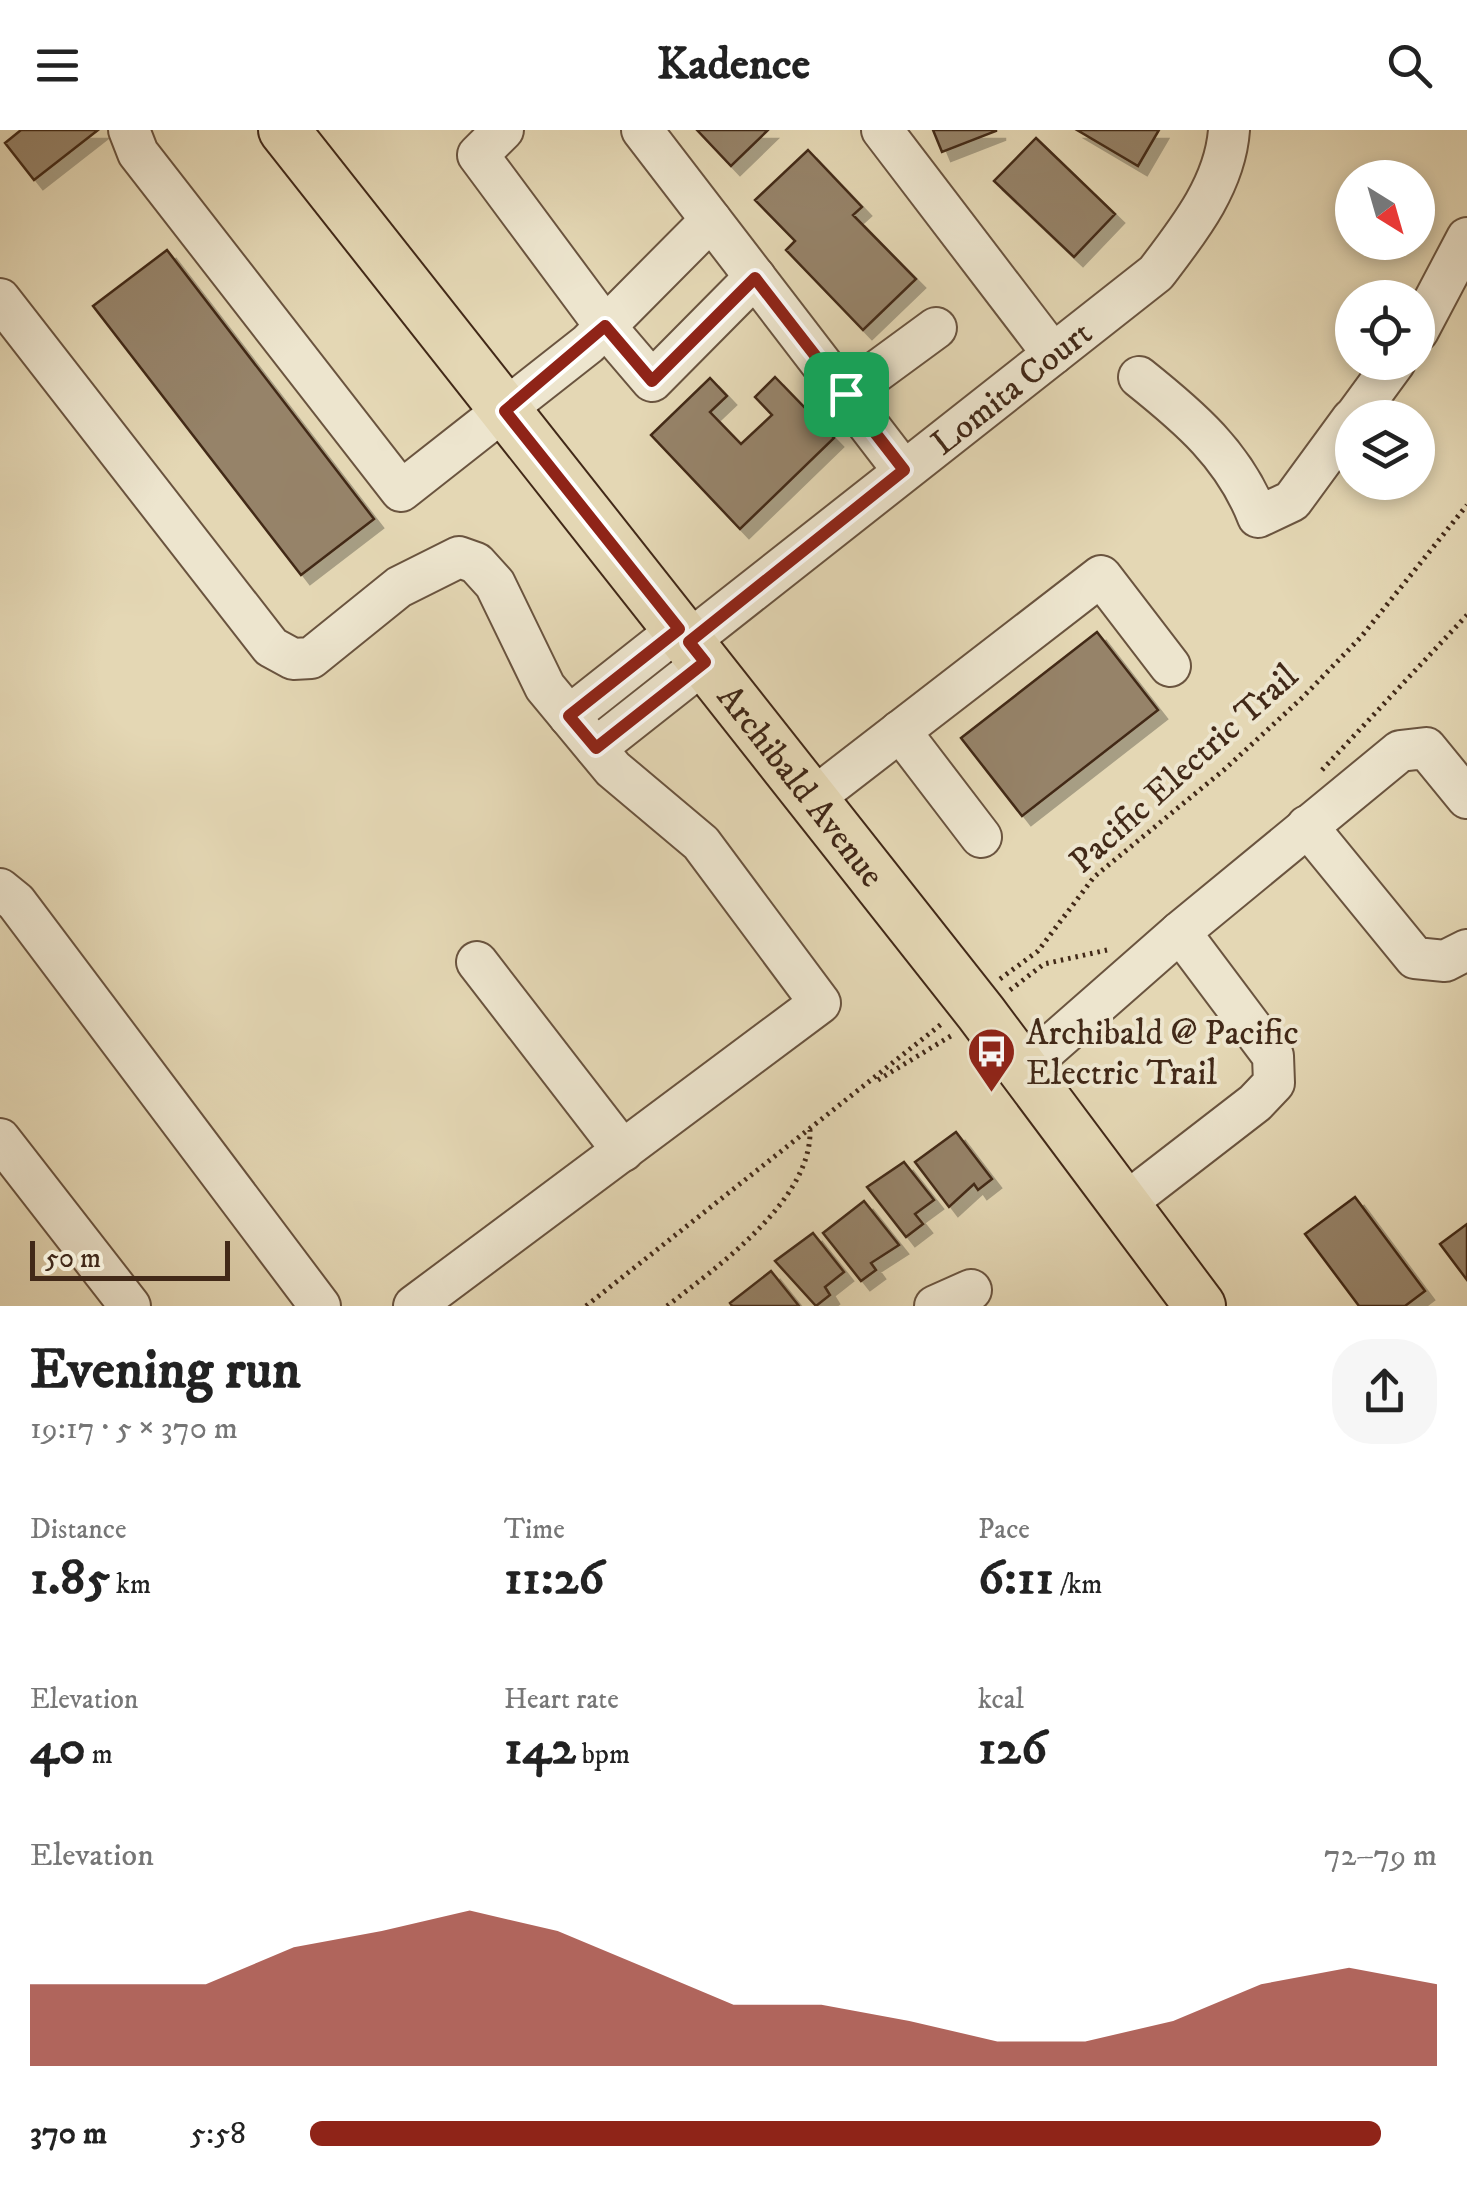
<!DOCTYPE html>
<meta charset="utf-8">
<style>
body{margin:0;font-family:"IM FELL DW Pica",serif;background:#f6f6f6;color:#222;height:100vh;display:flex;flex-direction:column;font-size:38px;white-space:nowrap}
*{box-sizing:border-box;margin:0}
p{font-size:32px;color:#767676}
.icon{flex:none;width:55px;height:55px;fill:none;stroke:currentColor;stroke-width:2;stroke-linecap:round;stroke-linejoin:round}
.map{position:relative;height:1176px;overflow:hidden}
.side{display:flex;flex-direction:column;background:#fff;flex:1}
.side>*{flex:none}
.needle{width:65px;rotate:143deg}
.fabs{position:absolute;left:1335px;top:30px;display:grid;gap:20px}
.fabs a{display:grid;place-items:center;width:100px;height:100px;border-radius:50%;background:#fff;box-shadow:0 5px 15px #0003;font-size:50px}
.scale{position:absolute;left:30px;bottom:25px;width:200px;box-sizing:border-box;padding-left:10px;border:5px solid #422918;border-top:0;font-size:28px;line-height:35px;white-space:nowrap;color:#422918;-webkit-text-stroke:8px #ede5ce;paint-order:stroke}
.pin{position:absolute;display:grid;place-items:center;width:85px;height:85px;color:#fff;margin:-42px;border-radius:20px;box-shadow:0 5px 15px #0006}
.round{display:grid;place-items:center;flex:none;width:105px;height:105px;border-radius:40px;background:#f6f6f6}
.headline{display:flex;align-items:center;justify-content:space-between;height:170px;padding:0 30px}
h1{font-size:55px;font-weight:700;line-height:75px}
.stats{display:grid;grid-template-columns:repeat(3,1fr);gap:15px;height:170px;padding:10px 30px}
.stats div{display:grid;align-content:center}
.stats b{font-size:50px;font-weight:700}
.stats small{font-size:28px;font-weight:400}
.stats p{font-size:28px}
.chart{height:280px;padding:20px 30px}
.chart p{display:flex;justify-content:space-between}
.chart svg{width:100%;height:180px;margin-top:10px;fill:#8f2418;opacity:.7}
ul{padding:0 30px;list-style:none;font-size:32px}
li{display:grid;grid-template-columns:160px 120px 1fr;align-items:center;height:75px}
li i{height:25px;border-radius:12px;background:#8f2418}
header{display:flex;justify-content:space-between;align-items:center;height:130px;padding:0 30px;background:#fff;font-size:45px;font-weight:700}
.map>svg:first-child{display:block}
</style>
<header><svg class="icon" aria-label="menu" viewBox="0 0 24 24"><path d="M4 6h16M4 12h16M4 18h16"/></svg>Kadence<svg class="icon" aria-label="search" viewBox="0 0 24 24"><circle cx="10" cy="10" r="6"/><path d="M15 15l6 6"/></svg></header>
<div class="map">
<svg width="1467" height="1176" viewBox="0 0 1467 1176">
<defs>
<filter id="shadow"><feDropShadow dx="9" dy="9" stdDeviation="0" flood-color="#0004"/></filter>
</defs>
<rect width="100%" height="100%" fill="#e4d7b4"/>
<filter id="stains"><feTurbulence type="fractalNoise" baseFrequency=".002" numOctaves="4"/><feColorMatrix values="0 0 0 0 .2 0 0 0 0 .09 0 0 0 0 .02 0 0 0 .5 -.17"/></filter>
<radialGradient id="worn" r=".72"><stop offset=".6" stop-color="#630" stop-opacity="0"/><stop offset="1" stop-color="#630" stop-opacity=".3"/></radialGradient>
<!-- building -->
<path fill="#968369" stroke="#422918" stroke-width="2.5" filter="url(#shadow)" d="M21 0H98L34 50 5 13Z
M697 0H768L731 36Z
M933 0H996V1L942 22Z
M1077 0H1159L1138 36Z
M1036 8 1115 84 1074 127 994 51Z
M808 20 862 77 853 85 916 149 863 200 786 120 795 111 755 70Z
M167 120 374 389 301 445 93 176Z
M775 247 834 308 740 399 651 305 710 248 727 266 710 282 741 314 772 285 755 267Z
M1097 502 1158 580 1022 686 961 608Z
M956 1002 992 1049 978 1060 974 1054 949 1077 915 1032Z
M904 1032 934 1070 915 1084 923 1094 906 1107 867 1057Z
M1355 1067 1425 1161 1405 1176H1359L1305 1104Z
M864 1071 899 1115 871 1133 876 1140 861 1151 823 1103Z
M1467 1094V1150L1440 1114Z
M813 1103 844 1142 825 1157 830 1165 816 1176 775 1131Z
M771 1141 799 1176H732L730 1173Z"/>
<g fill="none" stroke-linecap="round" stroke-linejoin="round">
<defs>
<g id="minor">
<path d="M129 0 138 23 401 361 588 214 711 90"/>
<path d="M503 0 478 25 605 196 652 251 755 147"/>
<path d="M642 0 903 340"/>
<path d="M882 0 1053 224"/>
<path d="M0 169 271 517 293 529 311 528 399 457 459 427 476 433 495 454 545 557 613 639 701 713 820 873 414 1176"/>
<path d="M1418 201 1467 108"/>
<path d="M1139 247C1189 287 1234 325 1258 387L1292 371 1352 289"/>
<path d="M846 264 936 198"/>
<path d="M1354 288 1395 232"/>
<path id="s1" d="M689 511 1156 143C1188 101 1225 55 1229 0"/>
<path d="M569 586 679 499"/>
<path d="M900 601 981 707"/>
<path d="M596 618 705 532"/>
<path d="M811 670 1101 446 1170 536"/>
<path d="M1307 696 1415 828 1445 831 1467 820"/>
<path d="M0 759 16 772 320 1176"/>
<path d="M477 832 623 1021"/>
<path d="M1024 939 1180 802 1400 621 1426 618 1467 668"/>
<path d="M0 1009 130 1176"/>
<path d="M1123 1075 1255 973 1274 953 1273 926 1180 802"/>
<path d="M935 1176 971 1160"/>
</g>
<g id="major">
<path id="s2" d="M284 0 981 883 1200 1176"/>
</g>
</defs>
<!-- minor casing -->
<use href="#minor" stroke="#6a543f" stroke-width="44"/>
<!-- major casing -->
<use href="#major" stroke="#422918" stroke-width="54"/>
<!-- path -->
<path stroke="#422918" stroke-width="5" stroke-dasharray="2.5 5" stroke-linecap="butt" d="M1322 640 1467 485
M1000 849 1038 821 1094 747 1225 639 1303 567 1361 507 1467 375
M1010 860 1044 834 1107 820
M878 950 954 904
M586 1176 944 892
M667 1176C717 1137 812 1070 810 1000"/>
<!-- minor -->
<use href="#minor" stroke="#ede5ce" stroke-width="40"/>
<!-- major -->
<use href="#major" stroke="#e4d7b4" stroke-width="50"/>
</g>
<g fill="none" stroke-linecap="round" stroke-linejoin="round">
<defs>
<path id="route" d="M755 148 904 340 689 512 705 532 596 618 569 586 679 499 505 281 605 196 652 251Z"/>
</defs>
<!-- route casing -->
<use href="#route" stroke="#fff" stroke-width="20"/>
<!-- route -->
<use href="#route" stroke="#8f2418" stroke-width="12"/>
</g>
<!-- icons -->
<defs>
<symbol id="bus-pin" viewBox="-11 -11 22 30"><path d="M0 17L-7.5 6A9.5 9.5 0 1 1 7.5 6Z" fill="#8f2418" stroke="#ede5ce"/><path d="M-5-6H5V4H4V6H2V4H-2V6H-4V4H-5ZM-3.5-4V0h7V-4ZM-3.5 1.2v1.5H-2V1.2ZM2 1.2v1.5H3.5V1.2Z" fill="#fff"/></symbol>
</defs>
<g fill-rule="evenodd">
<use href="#bus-pin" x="964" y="894" width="55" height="75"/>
</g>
<g text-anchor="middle" stroke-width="8" stroke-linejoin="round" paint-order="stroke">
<!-- street labels -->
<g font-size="35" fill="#422918" stroke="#ede5ce">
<text dy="12" stroke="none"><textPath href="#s1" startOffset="410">Lomita Court</textPath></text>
<text transform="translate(1183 638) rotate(-42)" y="12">Pacific Electric Trail</text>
<text dy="12" stroke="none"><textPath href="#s2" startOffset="835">Archibald Avenue</textPath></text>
</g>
<!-- poi labels -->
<g font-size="35" fill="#422918" stroke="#ede5ce" text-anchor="start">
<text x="1026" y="914">Archibald @ Pacific<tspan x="1026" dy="40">Electric Trail</tspan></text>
</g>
</g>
<rect width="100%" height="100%" filter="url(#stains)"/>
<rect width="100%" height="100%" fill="url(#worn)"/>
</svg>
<div class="fabs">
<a><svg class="needle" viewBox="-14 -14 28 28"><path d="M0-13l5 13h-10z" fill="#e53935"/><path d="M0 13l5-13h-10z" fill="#767676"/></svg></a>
<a><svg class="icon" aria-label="locate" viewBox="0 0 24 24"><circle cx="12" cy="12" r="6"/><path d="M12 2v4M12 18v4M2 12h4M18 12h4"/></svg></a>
<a><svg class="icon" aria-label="layers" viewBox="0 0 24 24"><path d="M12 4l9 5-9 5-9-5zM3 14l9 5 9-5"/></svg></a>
</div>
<div class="scale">50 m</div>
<div class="pin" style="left:846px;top:264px;background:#1e9e55"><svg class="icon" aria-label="arrive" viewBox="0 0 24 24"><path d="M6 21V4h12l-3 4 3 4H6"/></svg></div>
</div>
<section class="side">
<div class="headline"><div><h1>Evening run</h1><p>19:17 · 5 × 370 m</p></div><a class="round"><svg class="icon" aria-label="share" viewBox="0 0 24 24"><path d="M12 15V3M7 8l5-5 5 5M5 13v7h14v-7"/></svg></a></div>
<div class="stats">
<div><p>Distance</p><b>1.85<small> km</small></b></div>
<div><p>Time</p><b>11:26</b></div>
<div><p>Pace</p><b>6:11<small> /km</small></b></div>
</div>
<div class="stats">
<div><p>Elevation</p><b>40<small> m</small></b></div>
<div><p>Heart rate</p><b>142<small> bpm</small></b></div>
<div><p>kcal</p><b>126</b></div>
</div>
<div class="chart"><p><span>Elevation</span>72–79 m</p>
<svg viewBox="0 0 160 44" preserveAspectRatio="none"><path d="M0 44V24L10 24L20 24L30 15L40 11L50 6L60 11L70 20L80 29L90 29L100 33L110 38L120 38L130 33L140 24L150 20L160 24V44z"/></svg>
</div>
<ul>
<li><b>370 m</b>5:58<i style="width:95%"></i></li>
</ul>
</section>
